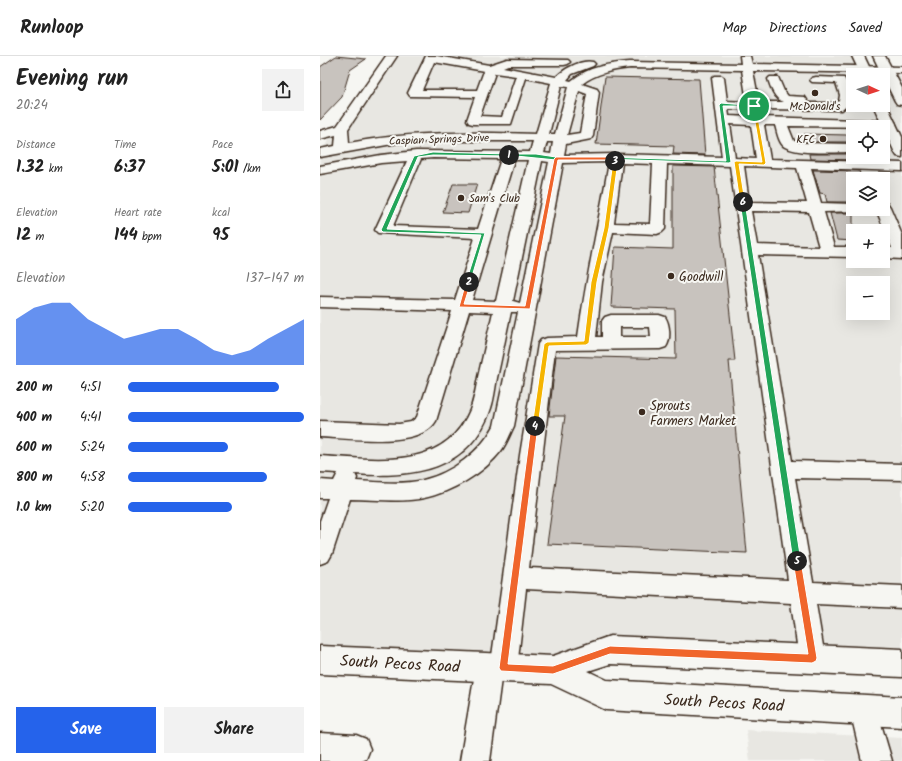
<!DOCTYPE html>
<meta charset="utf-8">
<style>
body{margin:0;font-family:Kalam,sans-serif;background:#f2f2f2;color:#222;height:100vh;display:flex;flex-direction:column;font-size:15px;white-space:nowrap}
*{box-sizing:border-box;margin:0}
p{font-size:13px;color:#767676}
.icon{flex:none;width:22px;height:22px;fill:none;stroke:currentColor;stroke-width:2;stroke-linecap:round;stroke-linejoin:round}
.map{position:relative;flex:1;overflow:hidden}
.side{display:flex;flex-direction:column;background:#fff;width:320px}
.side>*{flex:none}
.needle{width:26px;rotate:93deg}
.tools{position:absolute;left:526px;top:12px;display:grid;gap:8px}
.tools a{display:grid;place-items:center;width:44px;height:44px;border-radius:0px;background:#fff;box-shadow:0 4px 16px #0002;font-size:20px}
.pin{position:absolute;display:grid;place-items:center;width:34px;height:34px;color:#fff;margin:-17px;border:2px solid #fff;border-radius:50%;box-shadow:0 1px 4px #0007}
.km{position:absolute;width:20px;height:20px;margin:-10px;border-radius:50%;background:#222;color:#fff;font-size:11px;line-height:20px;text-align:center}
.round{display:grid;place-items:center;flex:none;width:42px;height:42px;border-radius:0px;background:#f2f2f2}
.head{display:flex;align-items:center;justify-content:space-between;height:68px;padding:0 16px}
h1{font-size:22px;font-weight:800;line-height:30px}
.stats{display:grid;grid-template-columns:repeat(3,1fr);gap:6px;height:68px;padding:4px 16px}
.stats div{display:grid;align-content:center}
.stats b{font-size:17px;font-weight:800}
.stats small{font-size:11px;font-weight:400}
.stats p{font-size:11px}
.chart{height:112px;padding:8px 16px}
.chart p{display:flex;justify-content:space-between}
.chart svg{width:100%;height:72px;margin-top:4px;fill:#2563eb;opacity:.7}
.primary-button{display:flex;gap:8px;margin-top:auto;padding:8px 16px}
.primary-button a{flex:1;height:46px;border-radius:0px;background:#2563eb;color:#fff;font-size:16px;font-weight:800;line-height:46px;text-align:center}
.primary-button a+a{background:#f2f2f2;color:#222}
ul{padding:0 16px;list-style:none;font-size:13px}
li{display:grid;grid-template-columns:64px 48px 1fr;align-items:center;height:30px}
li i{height:10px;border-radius:5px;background:#2563eb}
header{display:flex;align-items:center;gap:24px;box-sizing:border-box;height:56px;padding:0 20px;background:#fff;border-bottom:1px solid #e0e0e0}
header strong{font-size:19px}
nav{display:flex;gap:22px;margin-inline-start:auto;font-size:14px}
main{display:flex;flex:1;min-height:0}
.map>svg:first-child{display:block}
</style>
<header>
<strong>Runloop</strong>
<nav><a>Map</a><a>Directions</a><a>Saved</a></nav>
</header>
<main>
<section class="side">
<div class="head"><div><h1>Evening run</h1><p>20:24</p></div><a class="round"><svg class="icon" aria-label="share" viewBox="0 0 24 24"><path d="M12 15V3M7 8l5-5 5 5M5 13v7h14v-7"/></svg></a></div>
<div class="stats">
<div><p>Distance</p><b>1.32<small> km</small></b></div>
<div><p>Time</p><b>6:37</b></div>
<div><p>Pace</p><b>5:01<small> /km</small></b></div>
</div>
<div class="stats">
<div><p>Elevation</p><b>12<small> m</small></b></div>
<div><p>Heart rate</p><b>144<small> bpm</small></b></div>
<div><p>kcal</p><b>95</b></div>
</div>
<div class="chart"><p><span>Elevation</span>137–147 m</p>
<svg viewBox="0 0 160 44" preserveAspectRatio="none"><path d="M0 44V16L10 9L20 6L30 6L40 16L50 22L60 28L70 25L80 22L90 22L100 28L110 35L120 38L130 35L140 28L150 22L160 16V44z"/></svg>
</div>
<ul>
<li><b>200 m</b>4:51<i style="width:86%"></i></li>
<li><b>400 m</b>4:41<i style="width:100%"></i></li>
<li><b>600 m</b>5:24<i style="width:57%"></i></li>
<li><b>800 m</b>4:58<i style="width:79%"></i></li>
<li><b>1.0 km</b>5:20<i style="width:59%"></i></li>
</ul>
<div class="primary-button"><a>Save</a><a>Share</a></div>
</section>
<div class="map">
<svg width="582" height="705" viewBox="0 0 582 705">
<rect width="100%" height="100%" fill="#f6f6f2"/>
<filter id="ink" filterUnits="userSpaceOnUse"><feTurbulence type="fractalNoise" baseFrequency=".025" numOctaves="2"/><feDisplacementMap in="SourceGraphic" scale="8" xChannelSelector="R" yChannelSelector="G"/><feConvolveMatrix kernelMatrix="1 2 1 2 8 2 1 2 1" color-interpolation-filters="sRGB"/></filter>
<g filter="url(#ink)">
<!-- built -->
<path fill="#e8e7e2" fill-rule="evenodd" d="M64 0H531L540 18 582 20V607L266 595 233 614 0 605V97ZM533 19H563V49H533ZM533 71H563V101H533ZM533 123H563V153H533ZM533 175H563V205H533ZM533 227H563V257H533Z
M426 674 582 682V705H430Z"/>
<!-- building -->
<path fill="#c8c3be" stroke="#3b2a1e" d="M16 0 46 3 30 14 22 41 0 64V11Z
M285 21 379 23 385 99 353 98 354 90 276 88Z
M484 78 527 79 530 86H486Z
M489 98H533V101H535L536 104 490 103Z
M353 110 394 111 415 305H409L427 497 227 488 245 360H229L236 300 356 303 355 253 291 251 295 191 353 193Z
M493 114 539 115 542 123H533V146H507L505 138 500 137Z
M133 128H157L148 157 123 156Z
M510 157H533V185L517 184Z"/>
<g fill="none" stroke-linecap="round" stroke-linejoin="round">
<defs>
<path id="minor" d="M66 0H77L28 73 29 87C91 75 153 76 216 78L231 27 206 22 191 68H153L149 67 147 64 155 41 90 40 88 37 106 0H117L169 9 187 3 248 4 250 6 248 8 244 9H188L183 11 236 21C244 13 261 3 273 6L275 8 273 10 252 18 247 24 251 25C268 11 289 7 310 6L421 8 420 0H430L432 8 582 11V17L433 15 439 46H464C454 43 451 32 448 23L450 21H458L464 35 468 40 485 41 487 44 485 47H516L519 45 520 39 516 27 492 26 490 24 492 22 496 21 524 22 531 35V46L522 54 441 53 442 61 570 65 575 66 576 69 575 72 563 73V71L468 70 474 85 480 87 533 88V96C516 96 479 99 465 91 459 88 457 76 455 69H444L450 103 582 107V115L491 112 501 147 533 148V153H540L538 155 504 156 514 191H533V201L438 199 472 405 582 408V424L475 422 493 526 582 530V552L496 548 505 602 501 611 492 615 483 611 479 602 471 547 206 533 197 612 193 621 184 625 181 623 170 705H140L156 611 160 602 169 598 172 600 200 399 218 288 221 284 227 282 258 281C266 222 279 165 289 106L243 107 194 370C190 378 187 387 181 395 164 417 132 436 104 442 80 447 54 443 30 443L12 498 8 505 0 508V465L8 442H0V424L14 425 18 417 0 416V400C55 403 124 416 150 354 154 344 156 332 158 321 163 299 168 278 173 256L149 255 116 365C100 393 29 382 0 381V365L79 368 91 366 97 361 132 255 0 251V241L135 244 155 182 58 177 55 174 87 105 61 107 0 118V110L61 99 96 95 210 96 213 85H136L78 87 0 101V93L15 90 16 79 0 83V75L17 70ZM114 6 164 15 157 34H102ZM310 12 422 14 427 46 407 45 404 22 402 20H394L392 22 402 101 296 98 244 99 246 88 271 83 273 80 279 36 277 33 262 28C276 17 293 14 310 12ZM175 17 196 20 182 61 160 60ZM241 30 248 31 235 78H229ZM259 35 267 38 260 77 247 79ZM408 53H428L430 61 409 60ZM410 68 431 69 436 103 415 102ZM227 86H233L231 98 224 97ZM113 102 181 103 158 173 73 170 101 103ZM194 104H208L176 245 152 244ZM222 105 229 106 200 247 193 245ZM302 107 333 108 330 168 294 167ZM347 108 410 110 468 524 209 512 235 294 340 293 346 291C351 284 350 268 345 261L339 259H291L285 261 282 265V281H276L282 226 293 176 337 178 342 176 345 173ZM424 110 477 112 487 147 429 146ZM431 155 489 156 499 191 437 189ZM191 256H198L174 370C160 396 132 417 103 424 82 429 57 426 36 425L37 422 35 418C93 422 150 415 171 352 174 343 175 332 177 322 182 300 186 278 191 256ZM300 271H330L331 281H300Z
M563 147 568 148 570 151 582 179V203L563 202V192H572L556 153H563Z
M544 640 554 644 572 705H542L530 654 534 644Z
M0 677 36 679 46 683 50 693 46 703 42 705H0Z"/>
<path id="major" d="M532 0H544L553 19H541Z
M553 0H565L582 32V49L577 48 575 45Z
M563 46 567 49 582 81V101L577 100 575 97 553 49H563Z
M290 580 582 593V621L290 608 268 615 287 624 582 641V671L286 654 231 628 0 618V590L233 600Z"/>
</defs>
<!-- minor casing -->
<use href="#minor" stroke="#3b2a1e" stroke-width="3"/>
<!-- major casing -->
<use href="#major" stroke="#3b2a1e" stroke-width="3"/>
<!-- minor -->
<use href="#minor" fill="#f6f6f2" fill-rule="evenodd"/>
<!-- major -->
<use href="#major" fill="#f6f6f2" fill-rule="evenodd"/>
</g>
</g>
<!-- split-1 -->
<path fill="#22a559" stroke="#fff" d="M401 47 436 50H403L411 106 409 107 283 103 236 104 186 99 189 98H216L236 101H283L406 105 399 49Z"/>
<!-- split-2 -->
<path fill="#22a559" stroke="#fff" d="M113 96 189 98 191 99 189 100 113 99 98 101 67 173 165 177 150 227 146 226 161 179 63 176 61 174 94 100Z"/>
<!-- split-3 -->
<path fill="#f0652b" stroke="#fff" d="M296 101 298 102 295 107 293 104H238L210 253 139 251 146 226 149 224 151 226 144 248 205 250 234 103 236 101Z"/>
<!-- split-4 -->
<path fill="#f5b400" stroke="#fff" d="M295 104 298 105 289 172 277 226 269 287 266 289 229 290 218 370 215 372 212 371 224 288 227 286 264 285 271 226 284 172 293 105Z"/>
<!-- split-5 -->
<path fill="#f0652b" stroke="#fff" d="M215 367 218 370 188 608 233 610 290 590 488 598 473 505 477 502 481 505 497 602 496 605 492 607 290 598 233 618 181 615 179 612 211 370Z"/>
<!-- split-6 -->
<path fill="#22a559" stroke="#fff" d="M423 144 425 146 481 505 477 509 473 505 420 146Z"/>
<!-- split-7 -->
<path fill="#f5b400" stroke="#fff" d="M432 49 436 50 446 107 444 109 419 108 425 146 423 147 420 146 414 106 416 105 442 106Z"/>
<!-- markers -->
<g fill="#3b2a1e" stroke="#f6f6f2" stroke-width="1.5">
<circle cx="495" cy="37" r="4"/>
<circle cx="503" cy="83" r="4"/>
<circle cx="141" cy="142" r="4"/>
<circle cx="351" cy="220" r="4"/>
<circle cx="322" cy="356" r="4"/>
</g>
<g text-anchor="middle" stroke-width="4" stroke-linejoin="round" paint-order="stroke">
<!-- far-poi labels -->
<g font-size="11" fill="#3b2a1e" stroke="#f6f6f2">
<text x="495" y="54">McDonald's</text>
<text x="495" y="87" text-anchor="end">KFC</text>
<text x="149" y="146" text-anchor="start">Sam's Club</text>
</g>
<!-- far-street labels -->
<g font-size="11" fill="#3b2a1e" stroke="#f6f6f2">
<text transform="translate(119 83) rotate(-2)" y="4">Caspian Springs Drive</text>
</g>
<!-- poi labels -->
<g font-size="13" fill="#3b2a1e" stroke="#f6f6f2" text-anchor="start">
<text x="359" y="225">Goodwill</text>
<text x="330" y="354">Sprouts<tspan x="330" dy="15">Farmers Market</tspan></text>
</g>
<!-- near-street labels -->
<g font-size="16" fill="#3b2a1e" stroke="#f6f6f2">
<text transform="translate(80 607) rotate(3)" y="6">South Pecos Road</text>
<text transform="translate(404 646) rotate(3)" y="6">South Pecos Road</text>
</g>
</g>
</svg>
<div class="tools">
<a><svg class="needle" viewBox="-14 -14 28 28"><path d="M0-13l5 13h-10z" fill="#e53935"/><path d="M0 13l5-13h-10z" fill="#767676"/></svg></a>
<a><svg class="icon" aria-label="locate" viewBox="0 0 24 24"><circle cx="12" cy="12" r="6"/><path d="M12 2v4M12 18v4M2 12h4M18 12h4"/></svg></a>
<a><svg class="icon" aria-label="layers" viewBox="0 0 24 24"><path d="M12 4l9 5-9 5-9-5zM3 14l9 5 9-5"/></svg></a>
<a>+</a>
<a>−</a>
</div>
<div class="pin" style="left:434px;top:50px;background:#1e9e55"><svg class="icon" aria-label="arrive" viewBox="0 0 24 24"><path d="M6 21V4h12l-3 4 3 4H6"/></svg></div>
<b class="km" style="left:189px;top:99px">1</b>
<b class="km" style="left:149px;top:226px">2</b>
<b class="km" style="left:295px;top:105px">3</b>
<b class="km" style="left:215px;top:370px">4</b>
<b class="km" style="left:477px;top:505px">5</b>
<b class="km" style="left:423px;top:146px">6</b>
</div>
</main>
